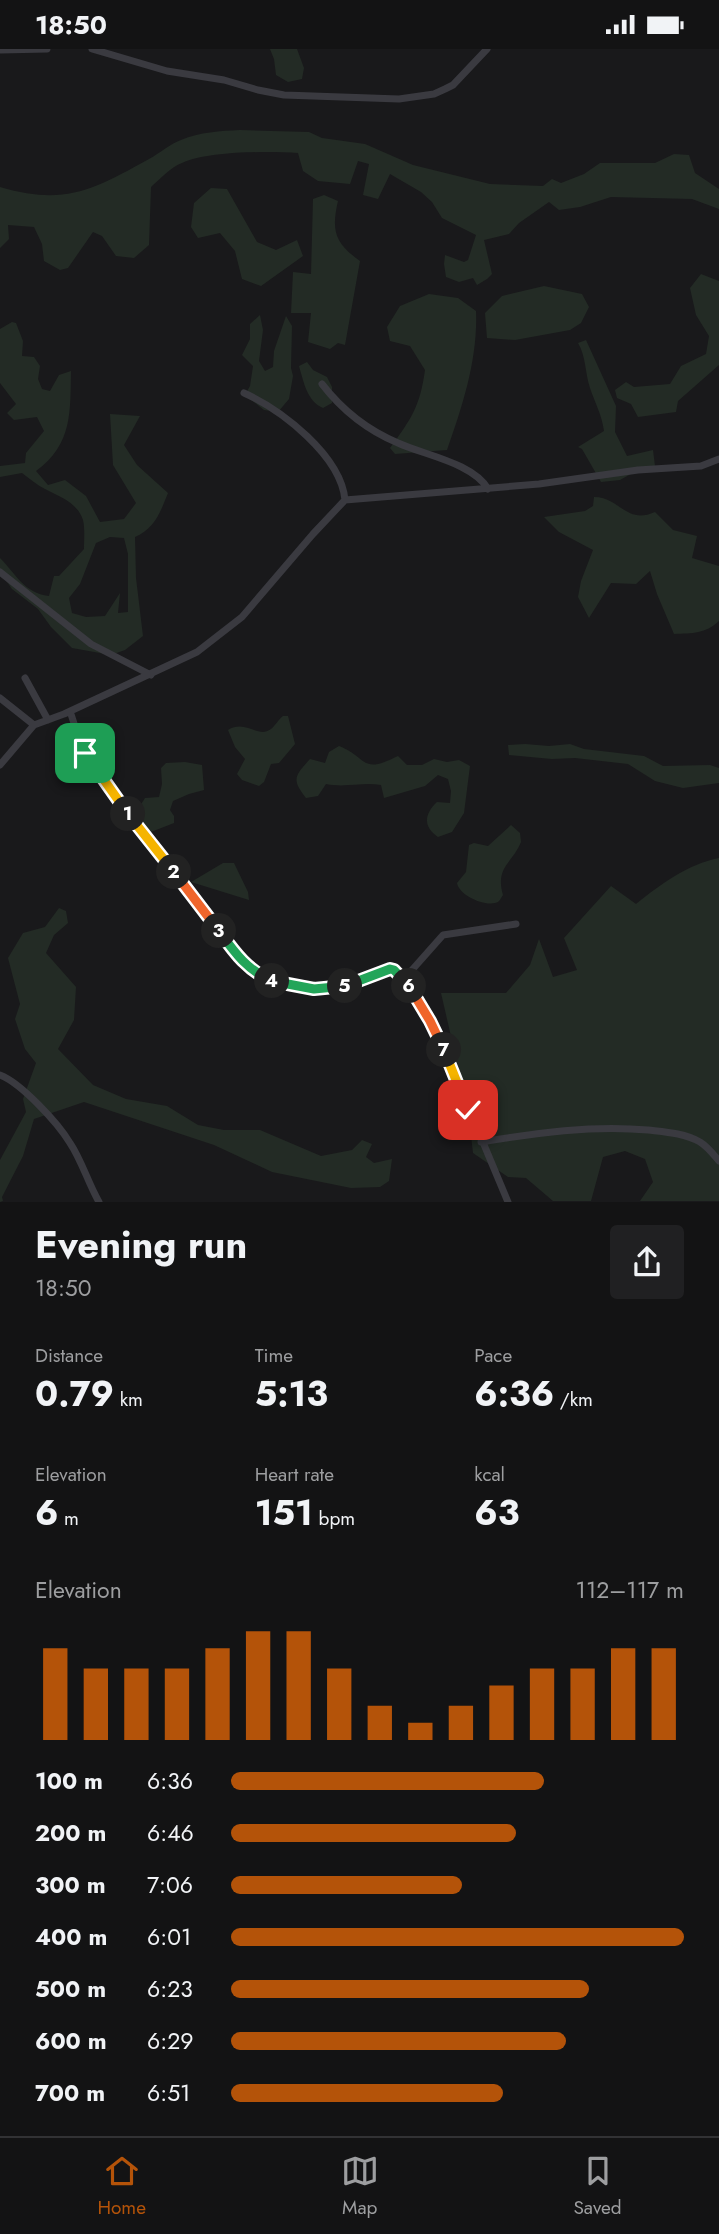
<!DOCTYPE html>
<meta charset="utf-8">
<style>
body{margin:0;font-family:Jost,sans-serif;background:#202022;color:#f1f3f6;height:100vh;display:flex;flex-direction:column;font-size:26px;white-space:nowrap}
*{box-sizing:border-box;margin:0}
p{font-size:23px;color:#9d9ea0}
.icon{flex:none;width:38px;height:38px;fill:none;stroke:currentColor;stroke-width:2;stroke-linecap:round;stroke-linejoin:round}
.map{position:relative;height:1153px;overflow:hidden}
.sheet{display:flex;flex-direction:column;background:#131314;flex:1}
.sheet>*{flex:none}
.pin{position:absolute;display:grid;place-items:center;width:60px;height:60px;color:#fff;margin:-30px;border-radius:14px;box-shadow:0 4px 10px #0006}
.km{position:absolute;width:35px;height:35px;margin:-18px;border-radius:50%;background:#222;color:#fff;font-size:19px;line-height:35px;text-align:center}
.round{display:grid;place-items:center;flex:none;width:74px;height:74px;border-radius:7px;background:#202022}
.headline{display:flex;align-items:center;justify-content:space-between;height:119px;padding:0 35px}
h1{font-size:38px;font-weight:700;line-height:52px}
.stats{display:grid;grid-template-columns:repeat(3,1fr);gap:10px;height:119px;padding:7px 35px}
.stats div{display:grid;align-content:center}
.stats b{font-size:35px;font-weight:700}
.stats small{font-size:19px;font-weight:400}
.stats p{font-size:19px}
.chart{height:196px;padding:14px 35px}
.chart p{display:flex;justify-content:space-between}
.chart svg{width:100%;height:126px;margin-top:7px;stroke:#b45309;stroke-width:6}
ul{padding:0 35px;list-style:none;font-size:23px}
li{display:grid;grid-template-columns:112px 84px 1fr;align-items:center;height:52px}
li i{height:18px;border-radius:9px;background:#b45309}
.status{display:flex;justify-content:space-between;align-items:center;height:49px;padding:0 35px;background:#131314;direction:ltr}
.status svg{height:19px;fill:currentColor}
.tabs{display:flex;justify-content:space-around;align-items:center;height:98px;border-top:2px solid #323234;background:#131314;font-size:19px;color:#9d9ea0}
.tabs a{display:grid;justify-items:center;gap:4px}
.tabs .current{color:#b45309}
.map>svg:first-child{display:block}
</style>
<div class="status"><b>18:50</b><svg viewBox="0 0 49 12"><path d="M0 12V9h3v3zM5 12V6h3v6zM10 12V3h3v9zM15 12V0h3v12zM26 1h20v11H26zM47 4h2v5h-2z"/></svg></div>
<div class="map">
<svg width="719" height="1153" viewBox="0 0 719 1153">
<rect width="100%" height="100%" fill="#19191b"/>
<!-- green -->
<path fill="#232b25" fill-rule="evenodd" d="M270 0H297L304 19 302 30 288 33 276 26 274 10Z
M240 81 309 83 322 89 365 95 413 116 490 135 543 137 552 130 561 134 584 125 600 114H655L674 105 689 106 695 124 719 140V160L692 150 611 148 580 158 559 161 549 153 519 174 509 185 484 191 492 225 487 230 477 236 473 229 459 233 446 228 444 215 445 206 464 213 468 211 476 186 442 169 432 153 421 143 390 125 378 150 363 146 369 115 358 112 350 135 318 132 303 122 298 104C268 102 209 102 182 114 171 118 160 130 151 138L149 196 134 209 116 207 102 187 93 183 68 219 60 221 44 212 42 195 34 178 8 176 9 190 0 199V138C65 157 93 141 149 110 160 104 170 95 181 91 200 83 220 82 240 81Z
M211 139 227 140 257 193 276 201 297 191 303 207 261 237 242 230 235 202 220 184 198 189 191 178 194 154Z
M324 146 338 152C331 182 335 194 360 212L345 296 338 294 330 300 308 293 311 264H291L293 223 311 225 313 150Z
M701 225 719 232V316L678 352 676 363 638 368 631 355 617 349 615 341 626 333 634 338 670 335 681 317 706 305 709 287 696 266 690 239Z
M544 237 582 245 589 258 581 274 570 281 515 291 487 289 485 264 502 247Z
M429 245 458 249 476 262C478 309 463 356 447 401L395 405 390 399C412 369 420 357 425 321L410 297 390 292 387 278 400 257Z
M260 266 263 281 259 312 265 322 273 318 274 302 286 267 292 277 291 319 293 327 289 350 278 363 264 361 245 346 250 337 253 317 242 306 250 290V275Z
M12 273 16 274 23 292 22 307 34 308 40 317 38 330 42 340 50 342 59 326 71 322C70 363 73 395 36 422L48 436 65 431 86 447 100 473 124 470 136 454 113 416 110 365 140 367 124 396 137 416 168 444C160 464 155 479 135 488L136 529 143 587 125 601 111 606 72 599 51 578 38 560 12 540 0 523V509C16 525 24 544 49 547L54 527H59L84 500C84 491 85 479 83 471 77 453 60 448 45 440 37 436 30 430 22 424L0 428V417L25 414 26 404 44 382 37 368 14 371 7 364 16 355 0 334V280ZM110 488 124 489 128 505V563L118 564 120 544 105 567 86 568 72 564 69 549 80 535 96 494Z
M586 291 616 357 615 383 627 407 653 401 655 417 638 421 620 431 601 433 582 400 578 398 604 382C602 366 595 354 590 339 585 324 586 307 578 294Z
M307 313 313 321 327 328 332 338V354L323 359C307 352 304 334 299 317Z
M594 448C620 448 626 476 655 463L673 481 697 487 692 509 719 517V572C705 585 693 584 674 585L657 545 650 522 636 535 611 534 589 569 578 548 581 532 593 501 559 483 544 468 585 462 593 457Z
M283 667H288L295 695 279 714 271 715 264 733 259 737 242 731 237 725 245 710 235 698 228 681C246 670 258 690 271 680 275 677 278 671 283 667Z
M525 695 549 697 570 695 584 700 644 707 663 717 710 716 719 719V734L683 739 655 732 628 715 575 709 552 710 509 706 508 696Z
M339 697C369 709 360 726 398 707L407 716H422L434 710 447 713 459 711 470 717 464 764 452 783 438 788C423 778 424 765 437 753L450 754 451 742 448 730 438 726 425 737 384 749 381 736C362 733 345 739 326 735L318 747 306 749C291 730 295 727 310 710L325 714 329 703Z
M185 713 202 716 204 741 189 745 173 752 170 761 174 767V774L151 783 142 778 135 765 145 749 159 748 162 735 161 719 166 714Z
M511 776 520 784 521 793C512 815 495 818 503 846 500 850 500 853 495 854 483 857 459 846 457 834L466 823 469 796 474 794 488 797Z
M719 809V1152H640L653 1133 645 1110 625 1102 603 1108 591 1152H553L526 1129 508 1128 473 1104 468 1061 441 944H506L530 916 539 890 553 928 577 921 564 889 611 837 636 855C661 835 688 815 719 809Z
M223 814H234L248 843 249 851 191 833Z
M59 859 66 862 68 874 54 886 46 904 76 938 74 971 58 1000 93 1036 126 1050 167 1057 198 1076 224 1081H260L321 1107 352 1101 362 1091 372 1095 366 1108 374 1114 392 1110 389 1132 380 1138 351 1139 272 1123 214 1096 84 1053 34 1070 23 1107 2 1148 3 1152 0 1153V1111L26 1063 23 1050 36 1014 25 1000 15 970 20 955 8 909 23 884 45 878Z"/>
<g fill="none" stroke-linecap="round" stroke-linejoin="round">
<!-- minor -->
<path stroke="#3a3a40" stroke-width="7" d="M92 0 167 22 224 31 258 41 284 46 399 50 434 45 445 40 453 36 487 0
M0 1 47 0
M322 335C342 361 367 381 398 394 424 406 473 414 488 440
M244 344C282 361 341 407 345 451
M0 523 91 595 151 626
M25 629 48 671
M0 649 34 676 64 665 197 603 242 568 313 485 345 451 539 435 638 421 701 417 719 410
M70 662 80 693 96 721 249 920C293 951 345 940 390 920 412 929 430 971 441 993L508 1153
M0 716 34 676
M404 930 443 886 516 875
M0 1026C21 1034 58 1074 70 1094 82 1112 88 1134 99 1153
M481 1093C537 1084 591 1076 648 1081 665 1083 684 1084 700 1093 708 1098 713 1105 719 1112"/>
</g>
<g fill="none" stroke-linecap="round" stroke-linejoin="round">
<defs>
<path id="split-1" d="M85 704 128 765"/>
<path id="split-2" d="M128 765 174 823"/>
<path id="split-3" d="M174 823 219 882"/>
<path id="split-4" d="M219 882C235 904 247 921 272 932"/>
<path id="split-5" d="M272 932 314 940 345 937"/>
<path id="split-6" d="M345 937 390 920 394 921 409 937"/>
<path id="split-7" d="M409 937 430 972 444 1001"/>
<path id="split-8" d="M444 1001 468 1061"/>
</defs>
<!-- split-1 casing -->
<use href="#split-1" stroke="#fff" stroke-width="14"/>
<!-- split-2 casing -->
<use href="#split-2" stroke="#fff" stroke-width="14"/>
<!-- split-3 casing -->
<use href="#split-3" stroke="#fff" stroke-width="14"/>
<!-- split-4 casing -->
<use href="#split-4" stroke="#fff" stroke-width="14"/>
<!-- split-5 casing -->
<use href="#split-5" stroke="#fff" stroke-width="14"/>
<!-- split-6 casing -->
<use href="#split-6" stroke="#fff" stroke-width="14"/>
<!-- split-7 casing -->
<use href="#split-7" stroke="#fff" stroke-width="14"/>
<!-- split-8 casing -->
<use href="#split-8" stroke="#fff" stroke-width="14"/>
<!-- split-1 -->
<use href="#split-1" stroke="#f5b400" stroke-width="9"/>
<!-- split-2 -->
<use href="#split-2" stroke="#f5b400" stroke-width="9"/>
<!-- split-3 -->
<use href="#split-3" stroke="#f0652b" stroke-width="9"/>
<!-- split-4 -->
<use href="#split-4" stroke="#22a559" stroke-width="9"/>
<!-- split-5 -->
<use href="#split-5" stroke="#22a559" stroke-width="9"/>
<!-- split-6 -->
<use href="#split-6" stroke="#22a559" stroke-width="9"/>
<!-- split-7 -->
<use href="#split-7" stroke="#f0652b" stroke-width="9"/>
<!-- split-8 -->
<use href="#split-8" stroke="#f5b400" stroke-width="9"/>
</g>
</svg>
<div class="pin" style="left:85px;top:704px;background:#1e9e55"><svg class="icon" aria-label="arrive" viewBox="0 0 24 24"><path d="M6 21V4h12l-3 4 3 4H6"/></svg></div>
<div class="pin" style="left:468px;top:1061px;background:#d93025"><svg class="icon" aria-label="check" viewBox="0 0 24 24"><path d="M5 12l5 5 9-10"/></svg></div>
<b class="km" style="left:128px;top:765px">1</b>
<b class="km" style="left:174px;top:823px">2</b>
<b class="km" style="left:219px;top:882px">3</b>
<b class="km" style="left:272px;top:932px">4</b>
<b class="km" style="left:345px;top:937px">5</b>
<b class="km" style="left:409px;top:937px">6</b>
<b class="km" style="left:444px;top:1001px">7</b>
</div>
<section class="sheet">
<div class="headline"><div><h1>Evening run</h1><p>18:50</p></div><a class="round"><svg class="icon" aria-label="share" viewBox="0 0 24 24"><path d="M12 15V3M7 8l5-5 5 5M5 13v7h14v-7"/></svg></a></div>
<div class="stats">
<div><p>Distance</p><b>0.79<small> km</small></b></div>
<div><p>Time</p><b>5:13</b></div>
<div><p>Pace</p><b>6:36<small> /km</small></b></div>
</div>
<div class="stats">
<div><p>Elevation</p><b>6<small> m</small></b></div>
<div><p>Heart rate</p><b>151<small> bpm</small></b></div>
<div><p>kcal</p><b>63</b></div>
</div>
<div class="chart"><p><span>Elevation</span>112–117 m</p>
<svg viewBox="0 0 160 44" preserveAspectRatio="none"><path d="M5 44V12M15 44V19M25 44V19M35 44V19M45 44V12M55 44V6M65 44V6M75 44V19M85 44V32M95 44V38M105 44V32M115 44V25M125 44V19M135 44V19M145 44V12M155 44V12"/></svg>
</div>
<ul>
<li><b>100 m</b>6:36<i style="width:69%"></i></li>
<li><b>200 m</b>6:46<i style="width:63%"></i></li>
<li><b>300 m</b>7:06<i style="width:51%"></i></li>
<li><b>400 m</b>6:01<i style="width:100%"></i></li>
<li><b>500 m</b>6:23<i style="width:79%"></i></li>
<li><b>600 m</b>6:29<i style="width:74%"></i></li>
<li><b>700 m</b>6:51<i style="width:60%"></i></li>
</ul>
</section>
<nav class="tabs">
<a class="current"><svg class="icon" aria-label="home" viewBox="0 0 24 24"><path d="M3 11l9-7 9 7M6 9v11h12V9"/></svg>Home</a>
<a><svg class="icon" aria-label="map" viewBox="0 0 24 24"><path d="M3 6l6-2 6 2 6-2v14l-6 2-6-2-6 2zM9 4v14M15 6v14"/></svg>Map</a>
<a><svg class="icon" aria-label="saved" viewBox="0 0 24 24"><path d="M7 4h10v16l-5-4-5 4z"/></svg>Saved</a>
</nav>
